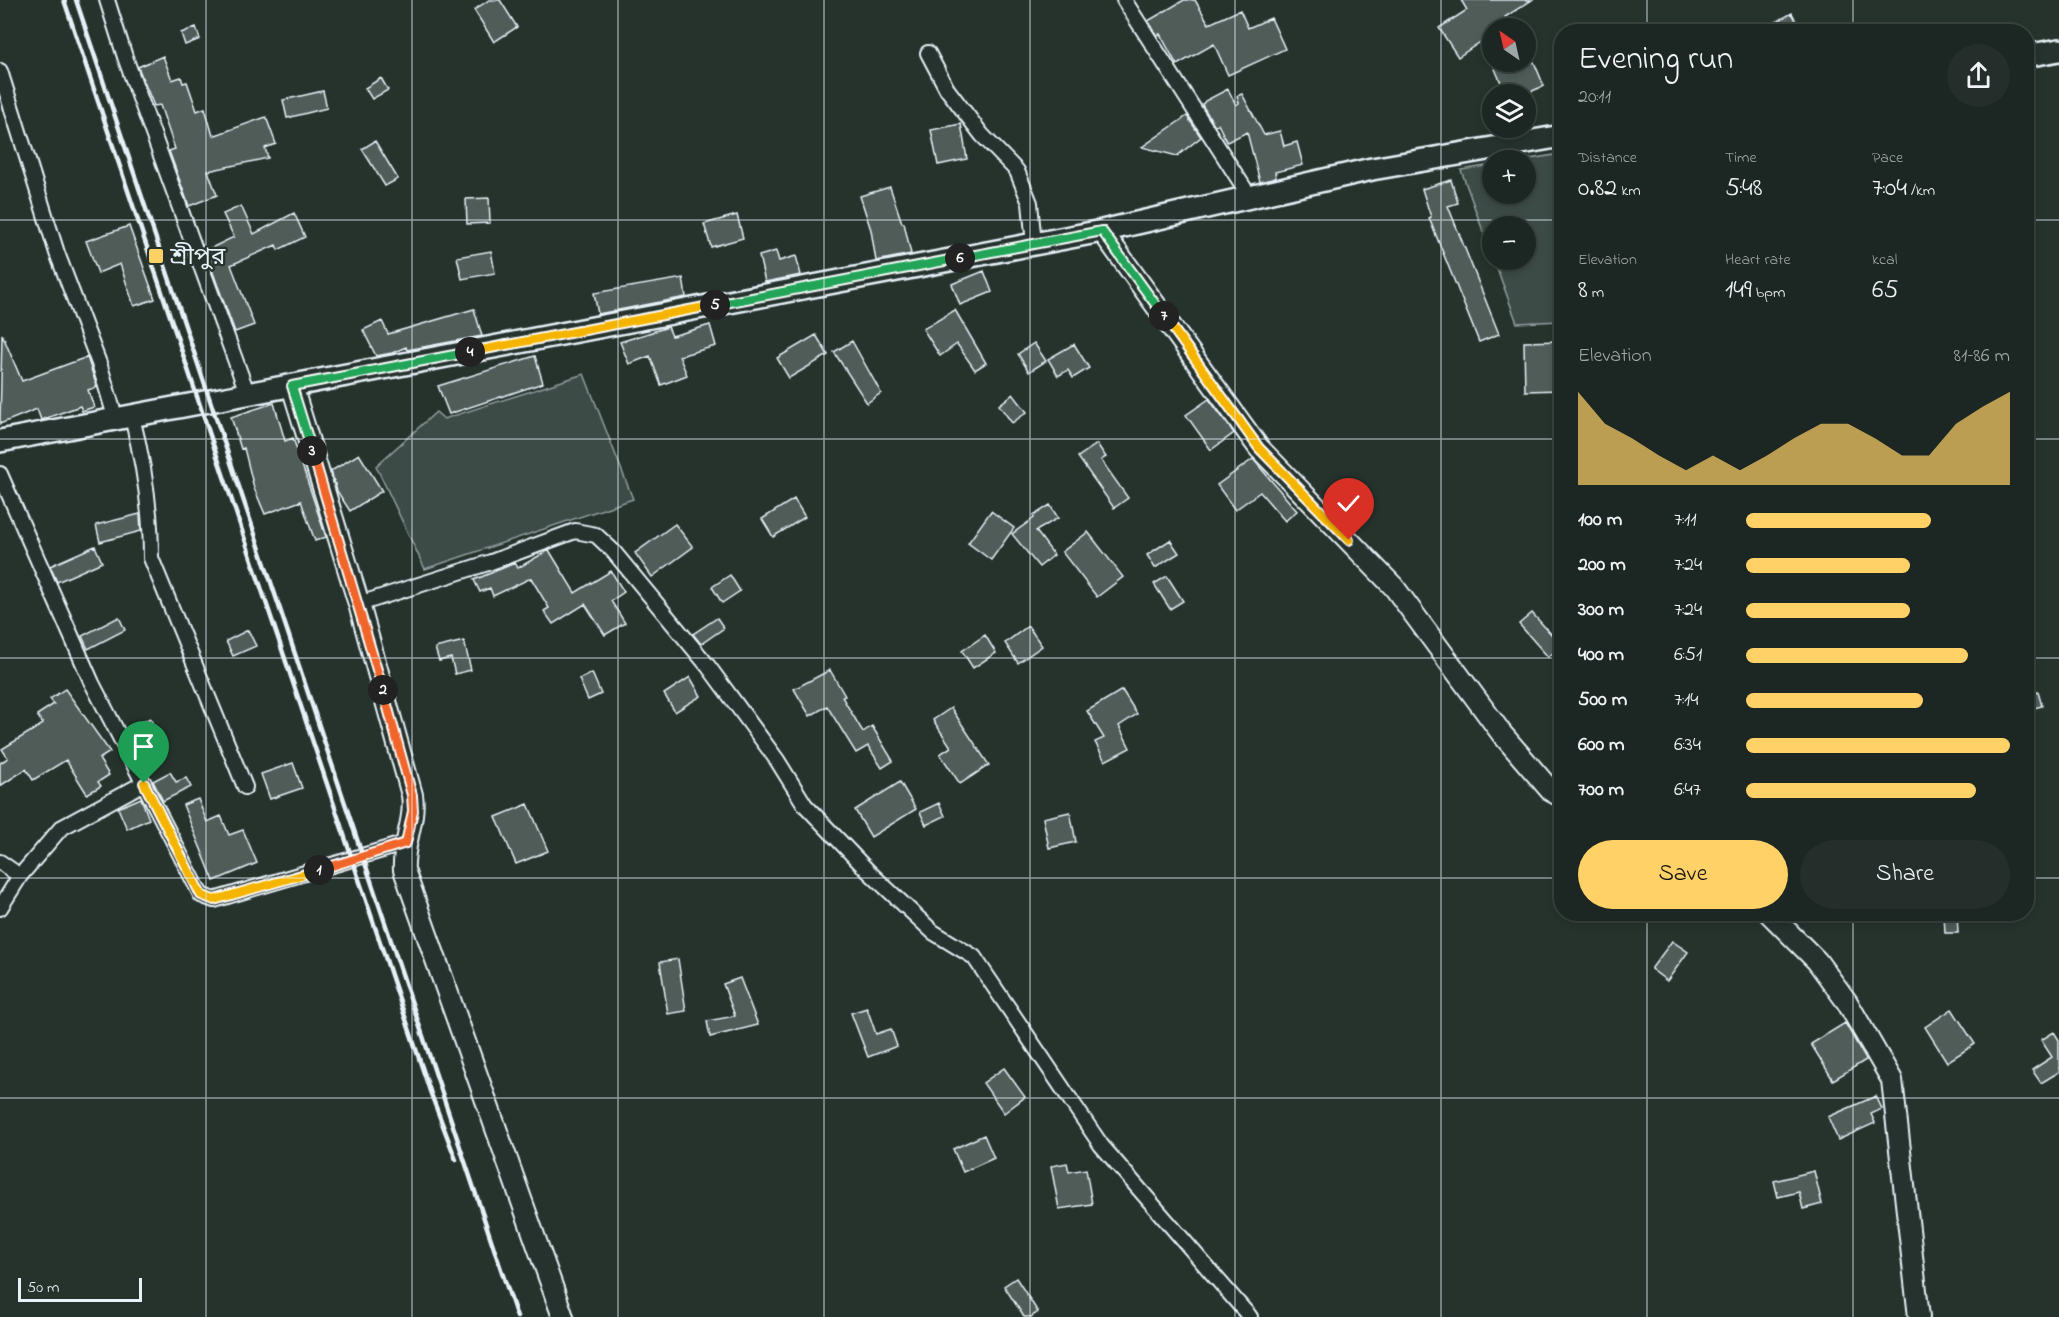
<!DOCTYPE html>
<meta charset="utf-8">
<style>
body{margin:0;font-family:"Indie Flower","Noto Sans Bengali",sans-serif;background:#252e2a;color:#f1f3f6;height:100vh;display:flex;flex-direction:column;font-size:22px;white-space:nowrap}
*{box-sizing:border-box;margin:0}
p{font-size:20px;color:#a0a5a5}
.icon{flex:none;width:33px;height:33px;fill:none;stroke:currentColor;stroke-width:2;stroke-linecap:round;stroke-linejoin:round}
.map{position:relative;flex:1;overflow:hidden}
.details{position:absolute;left:1554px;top:24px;width:480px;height:897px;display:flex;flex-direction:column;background:#1c2622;border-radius:24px;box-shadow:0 3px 9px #0003,0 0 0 2px #3a4340}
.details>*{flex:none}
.needle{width:39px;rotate:326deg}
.buttons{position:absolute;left:1482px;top:18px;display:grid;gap:12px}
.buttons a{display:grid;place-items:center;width:54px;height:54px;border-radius:50%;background:#1c2622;box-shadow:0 3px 9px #0003,0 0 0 2px #3a4340;font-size:30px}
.scale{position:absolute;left:18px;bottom:15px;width:124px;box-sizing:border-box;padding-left:6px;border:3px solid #e8f1f8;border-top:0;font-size:16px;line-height:21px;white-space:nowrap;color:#e8f1f8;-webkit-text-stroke:4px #26332d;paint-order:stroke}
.pin{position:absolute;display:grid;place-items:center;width:51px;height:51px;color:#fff;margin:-62px -26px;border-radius:50% 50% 50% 0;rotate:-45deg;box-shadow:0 0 6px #0007}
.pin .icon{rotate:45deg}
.km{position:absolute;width:30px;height:30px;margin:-15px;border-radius:50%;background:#222;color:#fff;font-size:16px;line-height:30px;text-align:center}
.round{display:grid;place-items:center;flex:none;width:63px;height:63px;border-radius:32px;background:#252e2a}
.head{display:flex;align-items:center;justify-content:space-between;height:102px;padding:0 24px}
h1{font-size:33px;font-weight:600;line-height:45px}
.figures{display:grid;grid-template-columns:repeat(3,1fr);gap:9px;height:102px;padding:6px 24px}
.figures div{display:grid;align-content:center}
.figures b{font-size:26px;font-weight:600}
.figures small{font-size:16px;font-weight:400}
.figures p{font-size:16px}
.chart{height:168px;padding:12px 24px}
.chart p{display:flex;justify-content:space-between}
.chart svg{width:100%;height:108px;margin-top:6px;fill:#ffd166;opacity:.7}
.cta{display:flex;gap:12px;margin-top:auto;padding:12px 24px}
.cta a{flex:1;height:69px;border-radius:36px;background:#ffd166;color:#111;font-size:24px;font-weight:600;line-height:69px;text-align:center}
.cta a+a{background:#252e2a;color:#f1f3f6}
ul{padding:0 24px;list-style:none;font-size:20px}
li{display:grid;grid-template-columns:96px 72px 1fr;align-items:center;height:45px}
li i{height:15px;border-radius:8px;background:#ffd166}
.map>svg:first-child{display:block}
</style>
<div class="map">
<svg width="2059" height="1317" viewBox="0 0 2059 1317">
<rect width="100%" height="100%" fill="#26332d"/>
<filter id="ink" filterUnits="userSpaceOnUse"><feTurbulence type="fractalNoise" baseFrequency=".0167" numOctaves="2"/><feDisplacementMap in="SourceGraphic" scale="12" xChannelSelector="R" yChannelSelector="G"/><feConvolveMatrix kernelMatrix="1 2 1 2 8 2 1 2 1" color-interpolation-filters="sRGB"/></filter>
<g filter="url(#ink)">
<!-- park -->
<path fill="#3e4b47" stroke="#939ea0" stroke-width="1.5" d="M1561 154V321L1517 323 1494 260H1526V226H1492V256L1461 170 1492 165V194H1526V160H1523Z
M584 374 633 499 425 569 376 466 436 412 444 419Z"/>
<!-- building -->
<path fill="#505c59" stroke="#e8f1f8" stroke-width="1.5" d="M489 0H500L517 27 494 42 474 10Z
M1184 0H1195L1209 24 1240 10 1248 28 1271 18 1285 49 1228 75 1214 44 1177 65 1160 34 1157 35 1148 21Z
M1461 0H1532L1505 17 1509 23 1501 28H1492V34L1458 57 1439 28 1467 10Z
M1792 13 1802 32H1758Z
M196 27 200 39 185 45 181 33Z
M163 56 172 80 181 77 183 83 187 82 197 111 205 108 213 136 266 117 276 144 265 148 268 158 208 171 217 195 189 206 169 151 175 149 160 105 154 106 138 67Z
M1492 62H1534L1544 86 1525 94H1506Z
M381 78 388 90 372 99 365 88Z
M1228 89 1236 105 1239 103 1237 96 1242 94 1264 135 1280 131 1284 146 1297 142 1303 165 1275 172 1276 178 1260 182 1247 132 1227 142 1218 124 1215 126 1202 105 1205 101Z
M323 91 327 108 287 118 283 100Z
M1187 116 1201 137 1177 156 1142 147Z
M961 124 967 159 938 165 931 130Z
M375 141 398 179 385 186 362 149Z
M1451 180 1458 203 1448 206 1499 334 1479 342 1429 218 1431 217 1422 189Z
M890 187 902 223H904L911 254 876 261 871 230 860 196Z
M489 198 490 223 467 224 466 199Z
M241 206 254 234 294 213 305 237 278 250 276 245 231 265 254 325 235 332 205 251 234 237 223 214Z
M737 215 743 238 711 247 704 224Z
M129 226 155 299 134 306 120 264 98 273 86 241Z
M491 251 495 273 462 279 457 257Z
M776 251 779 261 796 256 801 275 765 282 759 256Z
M984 271 992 292 960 305 952 284Z
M683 278 686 297 598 314 594 293Z
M474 309 482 336 407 350 406 347 392 353 376 356 363 330 382 321 388 334Z
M955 310 986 363 975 370 957 344 940 356 923 329Z
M710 325 716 346 679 356 687 375 661 385 650 356 629 364 620 342 668 327 672 336Z
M2 334 22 381 87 357 97 387 88 390 94 407 82 411 80 406 41 420 37 409 0 424Z
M816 335 828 355 789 378 777 358Z
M852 341 881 393 867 403 834 352Z
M1562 341V390L1525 391 1524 342Z
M1034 343 1046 361 1029 372 1018 354Z
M1074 344 1089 368 1073 378 1068 370 1058 376 1048 359Z
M535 356 543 383 449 414 438 386Z
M1013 394 1027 412 1012 423 999 405Z
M1209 399 1234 433 1211 450 1186 415Z
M274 403 285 441 293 438 326 537 315 541 301 501 265 514 254 488 244 448 241 449 231 417Z
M1097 444 1106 457 1101 460 1128 498 1114 508 1078 457Z
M359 454 382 491 350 511 337 491 331 471Z
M1253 459 1297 511 1285 521 1260 492 1235 510 1217 485Z
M794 499 805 517 773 537 762 519Z
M1050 505 1058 518 1036 531 1054 555 1039 567 1012 534 1034 518 1033 516Z
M991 511 1014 528 991 560 968 543Z
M140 514 141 531 100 542 96 525Z
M675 524 693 547 652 577 635 553Z
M1088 532 1123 577 1097 597 1062 552Z
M1170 540 1179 553 1155 568 1147 555Z
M95 546 102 562 57 582 50 566Z
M549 550 575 593 611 571 624 592 611 601 625 623 605 635 585 604 553 624 544 611 549 608 531 578 493 596 490 588 480 592 474 580 515 563 518 568Z
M730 575 740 591 722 603 712 587Z
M1167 576 1183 601 1170 609 1154 584Z
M1532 613 1562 646 1548 657 1519 624Z
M119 617 125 630 88 649 82 636Z
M717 618 724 628 701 644 693 634Z
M1028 626 1042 646 1018 663 1005 643Z
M248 630 256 646 233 656 226 641Z
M985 635 996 653 973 668 962 651Z
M464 641 471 670 455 674 451 658 439 661 435 648Z
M830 670 845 696 842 697 863 732 872 726 893 761 882 768 868 746 856 753 827 706 810 716 794 689Z
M592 673 601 694 588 700 579 679Z
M690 677 701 696 675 712 664 694Z
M65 689 110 752 99 759 109 775 98 782 101 786 87 794 66 760 33 780 26 769 0 786V763L8 758 2 749 43 724 37 715 54 704 50 699Z
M1122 690 1137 714 1119 726 1130 748 1105 761 1095 742 1104 738 1087 711Z
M2038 692 2042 706 2026 710V696Z
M951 708 989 765 960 784 940 754 951 747 933 720Z
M150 718 161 739 137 751 126 730Z
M293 763 302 788 270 799 261 774Z
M170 772 176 782 186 778 191 787 163 801 153 781Z
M900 782 916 809 871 837 855 810Z
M141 798 149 819 127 829 118 808Z
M198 799 207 822 221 816 229 835 243 830 257 863 214 881 183 805Z
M939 803 945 816 926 825 920 812Z
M528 804 548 851 516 864 496 817Z
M1070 812 1076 842 1049 848 1043 818Z
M1944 914H1957L1958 933H1945Z
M1672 941 1688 952 1667 981 1651 969Z
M678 959 686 1011 668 1014 660 962Z
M740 978 758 1025 710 1037 707 1021 735 1016 723 984Z
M867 1008 876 1034 891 1029 897 1046 868 1057 851 1013Z
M1952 1009 1975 1044 1947 1062 1925 1027Z
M1845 1023 1866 1060 1833 1080 1811 1044Z
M2054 1032 2059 1040V1072L2041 1083 2032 1070 2052 1057 2041 1040Z
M1004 1068 1025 1097 1004 1113 983 1083Z
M1876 1096 1882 1109 1871 1114 1875 1123 1838 1140 1828 1117Z
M984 1135 994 1158 963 1172 953 1149Z
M1067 1163 1069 1172 1086 1169 1092 1204 1059 1209 1051 1166Z
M1814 1171 1822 1204 1803 1209 1799 1192 1778 1197 1774 1181Z
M1016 1278 1038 1312 1031 1317H1024L1004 1286Z"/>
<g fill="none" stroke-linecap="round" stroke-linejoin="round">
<defs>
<path id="street" d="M107 0 125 57 248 395
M1124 0 1250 197
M928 53 947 89 982 135 1017 171 1030 203 1034 244
M0 71 57 253 100 366 116 420
M132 417C144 464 151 509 151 558L245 787
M0 474 92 683 201 895 214 900 406 843
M359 604 491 562 575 531 596 535 613 551 708 666 777 760 805 805 868 871 933 932 974 957 1101 1145 1250 1317
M0 862 20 876
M0 908 20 876 61 828 144 783"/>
<path id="secondary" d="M1102 231 1259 448 1394 587 1502 734 1551 791 1562 797
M292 386 359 604 412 795C416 820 402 845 404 870L563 1317
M1770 914 1817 961 1847 1002 1892 1080 1919 1317"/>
<path id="primary" d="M2026 56 2059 50
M0 441 1102 231 1372 169 1562 136"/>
</defs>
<!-- street casing -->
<use href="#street" stroke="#e8f1f8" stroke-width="18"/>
<!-- secondary casing -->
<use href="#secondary" stroke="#e8f1f8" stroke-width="24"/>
<!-- primary casing -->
<use href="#primary" stroke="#e8f1f8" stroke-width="26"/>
<!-- street -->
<use href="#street" stroke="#26332d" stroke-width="14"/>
<!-- secondary -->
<use href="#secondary" stroke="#26332d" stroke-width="20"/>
<!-- primary -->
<use href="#primary" stroke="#26332d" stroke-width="21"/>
<!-- rail -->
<path stroke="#e8f1f8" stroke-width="4.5" d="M64 0 431 1094 456 1160
M76 0 517 1317"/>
</g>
</g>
<g fill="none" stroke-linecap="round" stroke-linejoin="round" filter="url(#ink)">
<defs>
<path id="split-1" d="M144 783 201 895 214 900 319 870"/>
<path id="split-2" d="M319 870 406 843 413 811 412 795 383 690"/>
<path id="split-3" d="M312 451 383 690"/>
<path id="split-4" d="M312 451 292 386 470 352"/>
<path id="split-5" d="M470 352 715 305"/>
<path id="split-6" d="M715 305 960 258"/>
<path id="split-7" d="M960 258 1102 231 1164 316"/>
<path id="split-8" d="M1164 316 1259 448 1349 540"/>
</defs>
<!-- split-1 casing -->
<use href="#split-1" stroke="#fff" stroke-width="12"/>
<!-- split-2 casing -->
<use href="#split-2" stroke="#fff" stroke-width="12"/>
<!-- split-3 casing -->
<use href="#split-3" stroke="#fff" stroke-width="12"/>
<!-- split-4 casing -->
<use href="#split-4" stroke="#fff" stroke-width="12"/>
<!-- split-5 casing -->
<use href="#split-5" stroke="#fff" stroke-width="12"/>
<!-- split-6 casing -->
<use href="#split-6" stroke="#fff" stroke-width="12"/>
<!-- split-7 casing -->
<use href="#split-7" stroke="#fff" stroke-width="12"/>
<!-- split-8 casing -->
<use href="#split-8" stroke="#fff" stroke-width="12"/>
<!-- split-1 -->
<use href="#split-1" stroke="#f5b400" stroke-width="8"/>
<!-- split-2 -->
<use href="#split-2" stroke="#f0652b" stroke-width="8"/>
<!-- split-3 -->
<use href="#split-3" stroke="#f0652b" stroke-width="8"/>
<!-- split-4 -->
<use href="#split-4" stroke="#22a559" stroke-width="8"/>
<!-- split-5 -->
<use href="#split-5" stroke="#f5b400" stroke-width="8"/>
<!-- split-6 -->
<use href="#split-6" stroke="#22a559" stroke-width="8"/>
<!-- split-7 -->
<use href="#split-7" stroke="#22a559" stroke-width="8"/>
<!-- split-8 -->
<use href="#split-8" stroke="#f5b400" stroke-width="8"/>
</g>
<!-- grid -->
<path fill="none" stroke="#e8f1f8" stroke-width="1.5" stroke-opacity="0.55" d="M206 0V1317M412 0V1317M618 0V1317M824 0V1317M1030 0V1317M1235 0V1317M1441 0V1317M1647 0V32M1853 0V32M0 220H1562M2026 220H2059M0 439H1562M2026 439H2059M0 658H1562M2026 658H2059M0 878H1562M2026 878H2059M1647 914V1317M1853 914V1317M0 1098H2059"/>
<!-- markers -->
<rect fill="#ffd166" stroke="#26332d" stroke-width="2" x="148" y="248" width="16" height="16" rx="3"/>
<g text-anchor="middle" stroke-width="4.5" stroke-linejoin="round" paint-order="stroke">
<!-- poi labels -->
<g font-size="24" fill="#e8f1f8" stroke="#26332d" text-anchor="start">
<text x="170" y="264">শ্রীপুর</text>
</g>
</g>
</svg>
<div class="buttons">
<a><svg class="needle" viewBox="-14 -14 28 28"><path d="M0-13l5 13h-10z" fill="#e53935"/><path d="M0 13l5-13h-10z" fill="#a0a5a5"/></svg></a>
<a><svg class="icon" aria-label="layers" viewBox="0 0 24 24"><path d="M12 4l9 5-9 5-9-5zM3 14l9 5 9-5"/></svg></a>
<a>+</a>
<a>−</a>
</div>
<div class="scale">50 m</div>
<div class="pin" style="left:144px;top:783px;background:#1e9e55"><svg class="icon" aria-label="arrive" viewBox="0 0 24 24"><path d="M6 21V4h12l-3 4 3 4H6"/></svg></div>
<div class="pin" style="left:1349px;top:540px;background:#d93025"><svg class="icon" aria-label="check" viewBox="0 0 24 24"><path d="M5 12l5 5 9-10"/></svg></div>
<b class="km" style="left:319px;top:870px">1</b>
<b class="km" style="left:383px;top:690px">2</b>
<b class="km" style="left:312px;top:451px">3</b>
<b class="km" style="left:470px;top:352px">4</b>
<b class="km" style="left:715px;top:305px">5</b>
<b class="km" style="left:960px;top:258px">6</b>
<b class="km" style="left:1164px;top:316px">7</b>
<section class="details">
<div class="head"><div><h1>Evening run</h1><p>20:11</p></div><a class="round"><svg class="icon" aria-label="share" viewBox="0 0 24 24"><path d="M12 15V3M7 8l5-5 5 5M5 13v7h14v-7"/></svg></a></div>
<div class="figures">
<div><p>Distance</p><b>0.82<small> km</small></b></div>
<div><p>Time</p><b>5:48</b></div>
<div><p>Pace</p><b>7:04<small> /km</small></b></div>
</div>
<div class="figures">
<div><p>Elevation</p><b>8<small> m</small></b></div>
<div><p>Heart rate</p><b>149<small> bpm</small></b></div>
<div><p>kcal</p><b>65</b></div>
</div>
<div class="chart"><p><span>Elevation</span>81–86 m</p>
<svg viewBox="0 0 160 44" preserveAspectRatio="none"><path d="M0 44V6L10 19L20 25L30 32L40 38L50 32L60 38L70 32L80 25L90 19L100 19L110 25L120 32L130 32L140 19L150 12L160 6V44z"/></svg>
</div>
<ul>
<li><b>100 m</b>7:11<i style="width:70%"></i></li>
<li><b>200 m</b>7:24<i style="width:62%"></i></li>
<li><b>300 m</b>7:24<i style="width:62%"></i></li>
<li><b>400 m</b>6:51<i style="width:84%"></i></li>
<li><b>500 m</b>7:14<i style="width:67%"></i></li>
<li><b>600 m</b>6:34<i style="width:100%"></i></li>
<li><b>700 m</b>6:47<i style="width:87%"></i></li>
</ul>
<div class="cta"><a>Save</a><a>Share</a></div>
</section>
</div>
